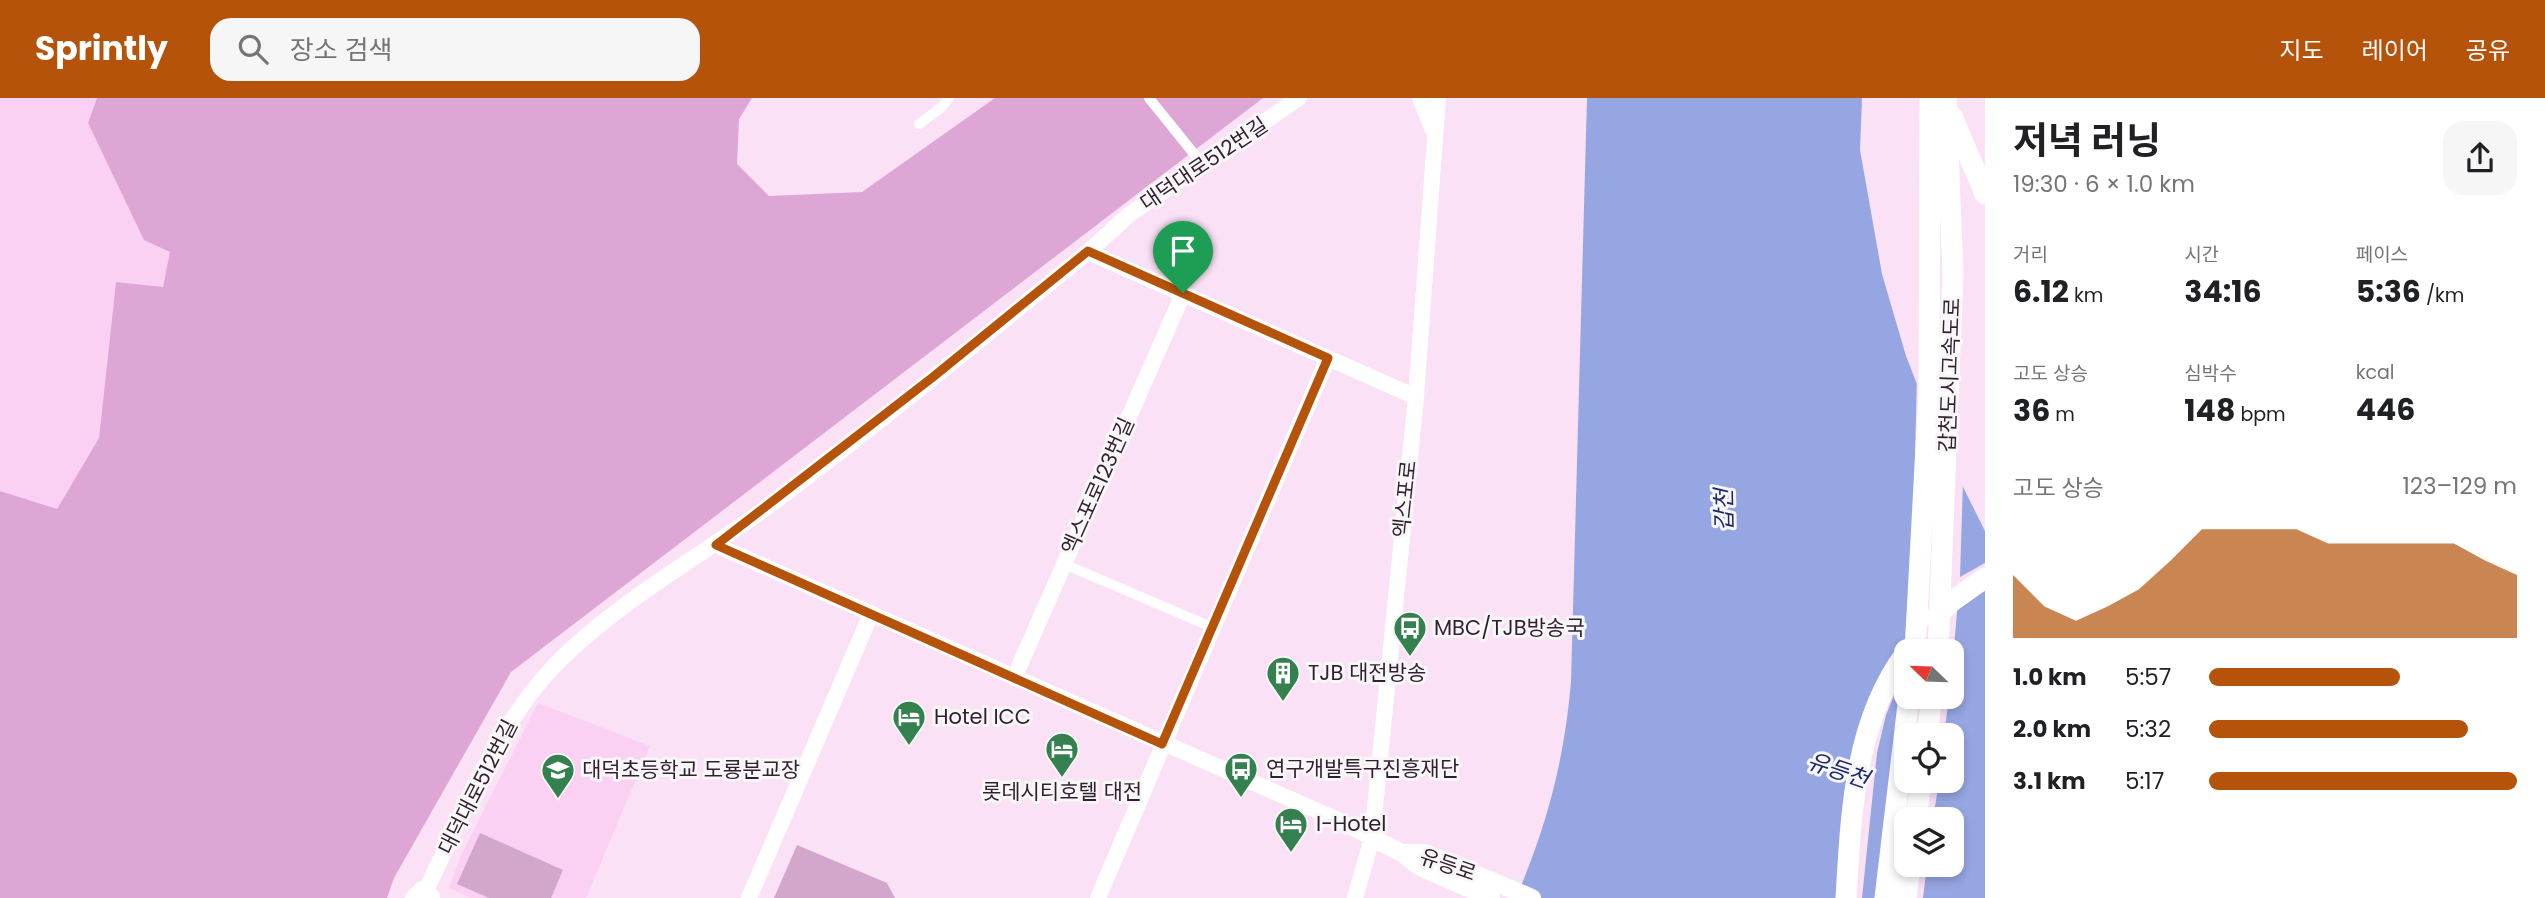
<!DOCTYPE html>
<html lang="ko">
<meta charset="utf-8">
<style>
body{margin:0;font-family:Poppins,"Noto Sans KR",sans-serif;background:#f6f6f6;color:#202124;height:100vh;display:flex;flex-direction:column;font-size:26px;white-space:nowrap}
*{box-sizing:border-box;margin:0}
p{font-size:23px;color:#757577}
.icon{flex:none;width:38px;height:38px;fill:none;stroke:currentColor;stroke-width:2;stroke-linecap:round;stroke-linejoin:round}
.map{position:relative;flex:1;overflow:hidden}
.sheet{display:flex;flex-direction:column;background:#fff;width:560px}
.sheet>*{flex:none}
.needle{width:46px;rotate:293deg}
.fabs{position:absolute;left:1894px;top:541px;display:grid;gap:14px}
.fabs a{display:grid;place-items:center;width:70px;height:70px;border-radius:14px;background:#fff;box-shadow:0 4px 10px #0003;font-size:35px}
.pin{position:absolute;display:grid;place-items:center;width:60px;height:60px;color:#fff;margin:-72px -30px;border-radius:50% 50% 50% 0;rotate:-45deg;box-shadow:0 0 7px #0007}
.pin .icon{rotate:45deg}
.round{display:grid;place-items:center;flex:none;width:74px;height:74px;border-radius:21px;background:#f6f6f6}
.head{display:flex;align-items:center;justify-content:space-between;height:119px;padding:0 28px}
h1{font-size:38px;font-weight:700;line-height:52px}
.metrics{display:grid;grid-template-columns:repeat(3,1fr);gap:10px;height:119px;padding:7px 28px}
.metrics div{display:grid;align-content:center}
.metrics b{font-size:30px;font-weight:700}
.metrics small{font-size:19px;font-weight:400}
.metrics p{font-size:19px}
.chart{height:196px;padding:14px 28px}
.chart p{display:flex;justify-content:space-between}
.chart svg{width:100%;height:126px;margin-top:7px;fill:#b45309;opacity:.7}
ul{padding:0 28px;list-style:none;font-size:23px}
li{display:grid;grid-template-columns:112px 84px 1fr;align-items:center;height:52px}
li i{height:18px;border-radius:9px;background:#b45309}
header{display:flex;align-items:center;gap:42px;box-sizing:border-box;height:98px;padding:0 35px;background:#b45309;color:#fff}
header strong{font-size:33px}
nav{display:flex;gap:38px;margin-inline-start:auto;font-size:24px}
.search{width:490px;height:63px;background:#f6f6f6;display:flex;align-items:center;gap:18px;box-sizing:border-box;padding:0 24px;border-radius:21px;color:#757577;font-size:26px}
main{display:flex;flex:1;min-height:0}
.map>svg:first-child{display:block}
</style>
<header>
<strong>Sprintly</strong>
<div class="search"><svg class="icon" aria-label="search" viewBox="0 0 24 24"><circle cx="10" cy="10" r="6"/><path d="M15 15l6 6"/></svg>장소 검색</div>
<nav><a>지도</a><a>레이어</a><a>공유</a></nav>
</header>
<main>
<div class="map">
<svg width="1985" height="800" viewBox="0 0 1985 800">
<rect width="100%" height="100%" fill="#fae1f5"/>
<!-- built -->
<path fill="#fad1f2" d="M0 0H97L88 25 170 154 164 190 116 184 99 340 56 412 0 393Z
M538 605 650 648 586 800H471L449 790 462 755Z"/>
<!-- green -->
<path fill="#d3a6cb" d="M480 735 563 772 551 800H489L457 786Z
M797 747 887 785 895 800H774Z"/>
<!-- forest -->
<path fill="#dea6d5" d="M97 0H752L739 21 737 66 769 98 862 94 995 0H1263L511 574 394 780 387 800H0V393L57 411 99 340 116 184 163 189 170 154 144 142 88 25Z"/>
<!-- water -->
<path fill="#96a6e2" fill-rule="evenodd" d="M1587 0H1862L1860 52 1882 176 1906 258 1936 335 1985 433V800H1516C1547 727 1564 664 1571 584ZM1906 553H1951V598H1906ZM1906 637H1951V682H1906ZM1906 721H1951V766H1906Z"/>
<!-- pier -->
<path fill="#fae1f5" d="M1917 276 1963 383 1960 479 1985 465V485L1958 503 1951 584V553H1906V598L1949 599 1944 637H1906V682L1939 683 1933 721H1906V766L1927 767 1923 800H1876L1904 573 1886 617 1877 655 1862 800H1844L1861 659 1906 543 1913 444Z"/>
<g fill="none" stroke-linecap="round" stroke-linejoin="round">
<!-- street -->
<path stroke="#fff" stroke-width="10" d="M1149 0 1203 67
M919 26 941 10 949 0
M1064 466 1214 530"/>
<!-- secondary -->
<path stroke="#fff" stroke-width="16" d="M1420 0 1432 30
M1088 154 1416 299
M716 447 1338 722 1372 740
M1014 580 1183 196
M426 792C464 714 496 627 558 564 620 502 700 459 770 407 879 326 983 239 1088 154L1130 116 1299 0
M413 800 422 791 432 798
M749 800 871 516
M1098 800 1328 260
M1355 800 1372 740 1416 299 1438 0"/>
<!-- primary -->
<path stroke="#fff" stroke-width="18" d="M1372 740 1402 755 1420 769 1491 800
M1402 755H1425L1532 800"/>
<!-- highway -->
<path stroke="#fff" stroke-width="21" d="M1952 18 1985 96
M1935 520 1951 504 1985 480
M1915 553 1929 294 1930 0
M1938 553 1953 177 1946 0
M1927 637 1932 598
M1916 721 1921 682
M1846 800C1851 717 1854 624 1906 555
M1885 800 1909 598
M1906 800 1910 766"/>
</g>
<g fill="none" stroke-linecap="round" stroke-linejoin="round">
<defs>
<path id="route" d="M1088 153 1328 260 1162 646 716 447 933 279Z"/>
</defs>
<!-- route casing -->
<use href="#route" stroke="#fff" stroke-width="14"/>
<!-- route -->
<use href="#route" stroke="#b45309" stroke-width="9"/>
</g>
<!-- icons -->
<defs>
<symbol id="bus-pin" viewBox="-11 -11 22 30"><path d="M0 17L-7.5 6A9.5 9.5 0 1 1 7.5 6Z" fill="#34804f" stroke="#f7f7f7"/><path d="M-5-6H5V4H4V6H2V4H-2V6H-4V4H-5ZM-3.5-4V0h7V-4ZM-3.5 1.2v1.5H-2V1.2ZM2 1.2v1.5H3.5V1.2Z" fill="#fff"/></symbol>
<symbol id="building-pin" viewBox="-11 -11 22 30"><path d="M0 17L-7.5 6A9.5 9.5 0 1 1 7.5 6Z" fill="#34804f" stroke="#f7f7f7"/><path d="M-4-6H4V6H1V3H-1V6H-4ZM-2.5-4.3h1.7v1.8h-1.7ZM.8-4.3h1.7v1.8H.8ZM-2.5-1h1.7V.8h-1.7ZM.8-1h1.7V.8H.8Z" fill="#fff"/></symbol>
<symbol id="hotel-pin" viewBox="-11 -11 22 30"><path d="M0 17L-7.5 6A9.5 9.5 0 1 1 7.5 6Z" fill="#34804f" stroke="#f7f7f7"/><path d="M-6-4.5h1.5V1H6V5H4.5V3h-9V5H-6ZM-4 0a1.8 1.8 0 1 1 3.6 0ZM.5 0V-2.5h3Q6-2.5 6 0Z" fill="#fff"/></symbol>
<symbol id="school-pin" viewBox="-11 -11 22 30"><path d="M0 17L-7.5 6A9.5 9.5 0 1 1 7.5 6Z" fill="#34804f" stroke="#f7f7f7"/><path d="M0-5L7-2L0 1L-7-2ZM-4 1L0 2.5L4 1V4Q0 6-4 4Z" fill="#fff"/></symbol>
</defs>
<g fill-rule="evenodd">
<use href="#bus-pin" x="1391" y="511" width="38" height="52"/>
<use href="#building-pin" x="1264" y="556" width="38" height="52"/>
<use href="#hotel-pin" x="890" y="600" width="38" height="52"/>
<use href="#hotel-pin" x="1043" y="632" width="38" height="52"/>
<use href="#bus-pin" x="1222" y="652" width="38" height="52"/>
<use href="#school-pin" x="539" y="653" width="38" height="52"/>
<use href="#hotel-pin" x="1272" y="707" width="38" height="52"/>
</g>
<g text-anchor="middle" stroke-width="6" stroke-linejoin="round" paint-order="stroke">
<!-- street labels -->
<g font-size="21" fill="#341e31" stroke="#f7f7f7">
<text transform="translate(1204 66) rotate(-34)" y="7">대덕대로512번길</text>
<text transform="translate(1950 277) rotate(-88)" y="7">갑천도시고속도로</text>
<text transform="translate(1098 388) rotate(-66)" y="7">엑스포로123번길</text>
<text transform="translate(1405 401) rotate(-84)" y="7">엑스포로</text>
<text transform="translate(478 689) rotate(-63)" y="7">대덕대로512번길</text>
<text transform="translate(1448 767) rotate(19)" y="7">유등로</text>
</g>
<!-- poi labels -->
<g font-size="21" fill="#341e31" stroke="#f7f7f7" text-anchor="start">
<text x="1434" y="537">MBC/TJB방송국</text>
<text x="1308" y="582">TJB 대전방송</text>
<text x="934" y="626">Hotel ICC</text>
<text x="1266" y="678">연구개발특구진흥재단</text>
<text x="582" y="679">대덕초등학교 도룡분교장</text>
<text x="1062" y="701" text-anchor="middle">롯데시티호텔 대전</text>
<text x="1316" y="733">I-Hotel</text>
</g>
<!-- water labels -->
<g font-size="23" font-style="italic" fill="#21296e" stroke="#f7f7f7">
<text transform="translate(1724 412) rotate(-91)" y="8">갑천</text>
<text transform="translate(1838 672) rotate(19)" y="8">유등천</text>
</g>
</g>
</svg>
<div class="fabs">
<a><svg class="needle" viewBox="-14 -14 28 28"><path d="M0-13l5 13h-10z" fill="#e53935"/><path d="M0 13l5-13h-10z" fill="#757577"/></svg></a>
<a><svg class="icon" aria-label="locate" viewBox="0 0 24 24"><circle cx="12" cy="12" r="6"/><path d="M12 2v4M12 18v4M2 12h4M18 12h4"/></svg></a>
<a><svg class="icon" aria-label="layers" viewBox="0 0 24 24"><path d="M12 4l9 5-9 5-9-5zM3 14l9 5 9-5"/></svg></a>
</div>
<div class="pin" style="left:1183px;top:195px;background:#1e9e55"><svg class="icon" aria-label="arrive" viewBox="0 0 24 24"><path d="M6 21V4h12l-3 4 3 4H6"/></svg></div>
</div>
<section class="sheet">
<div class="head"><div><h1>저녁 러닝</h1><p>19:30 · 6 × 1.0 km</p></div><a class="round"><svg class="icon" aria-label="share" viewBox="0 0 24 24"><path d="M12 15V3M7 8l5-5 5 5M5 13v7h14v-7"/></svg></a></div>
<div class="metrics">
<div><p>거리</p><b>6.12<small> km</small></b></div>
<div><p>시간</p><b>34:16</b></div>
<div><p>페이스</p><b>5:36<small> /km</small></b></div>
</div>
<div class="metrics">
<div><p>고도 상승</p><b>36<small> m</small></b></div>
<div><p>심박수</p><b>148<small> bpm</small></b></div>
<div><p>kcal</p><b>446</b></div>
</div>
<div class="chart"><p><span>고도 상승</span>123–129 m</p>
<svg viewBox="0 0 160 44" preserveAspectRatio="none"><path d="M0 44V22L10 33L20 38L30 33L40 27L50 17L60 6L70 6L80 6L90 6L100 11L110 11L120 11L130 11L140 11L150 17L160 22V44z"/></svg>
</div>
<ul>
<li><b>1.0 km</b>5:57<i style="width:62%"></i></li>
<li><b>2.0 km</b>5:32<i style="width:84%"></i></li>
<li><b>3.1 km</b>5:17<i style="width:100%"></i></li>
</ul>
</section>
</main>
